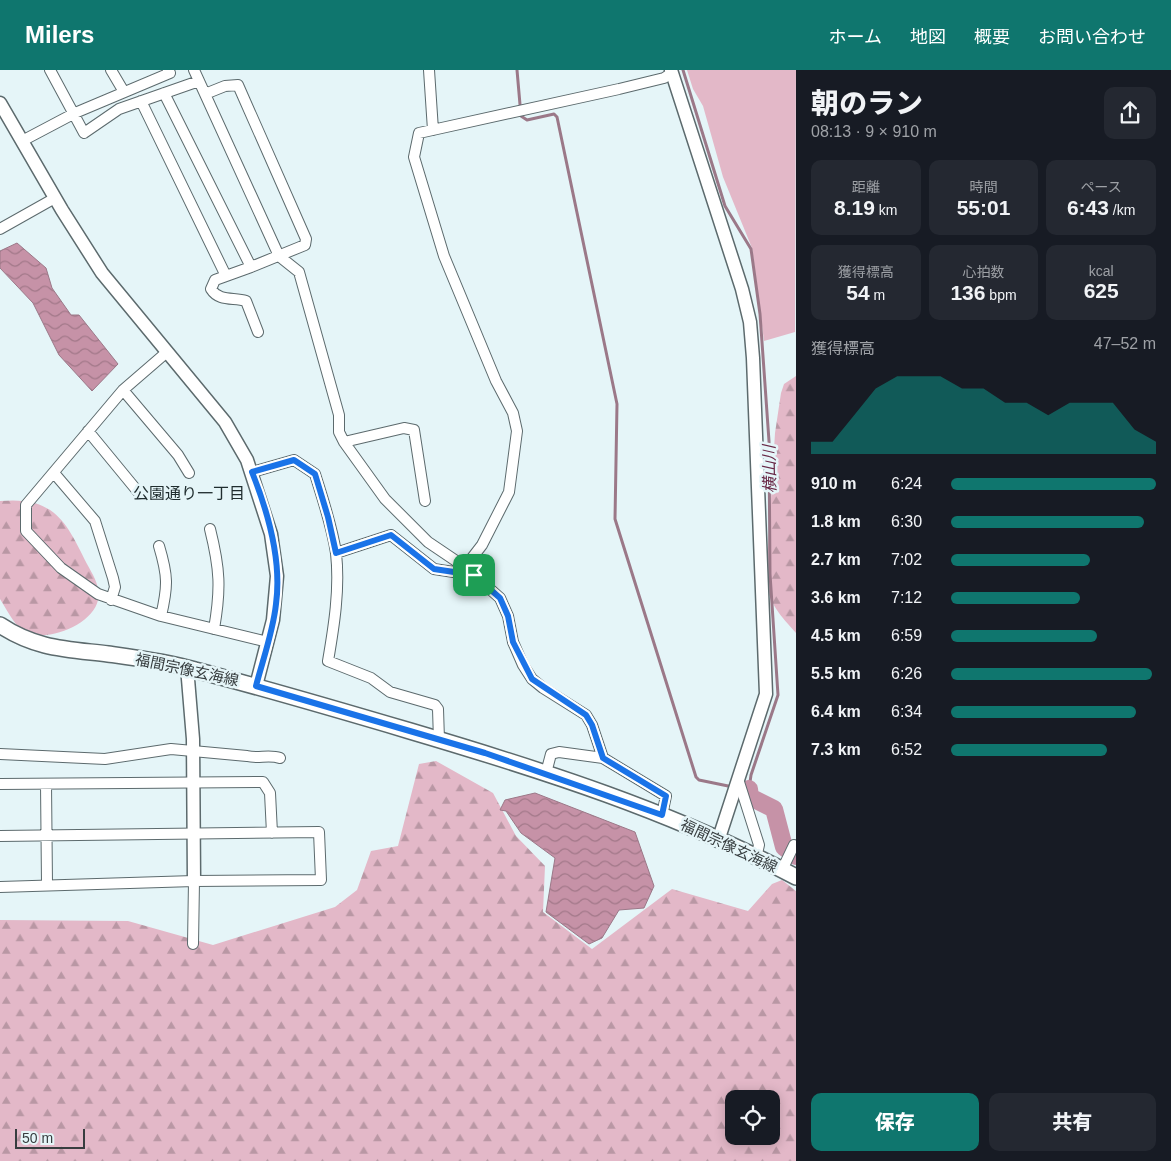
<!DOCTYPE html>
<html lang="ja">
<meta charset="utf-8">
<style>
body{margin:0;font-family:Helvetica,"Noto Sans JP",sans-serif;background:#242831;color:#f1f3f6;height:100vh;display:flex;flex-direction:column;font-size:19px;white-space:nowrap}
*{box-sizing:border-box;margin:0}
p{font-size:16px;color:#9ea1a6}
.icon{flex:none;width:28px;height:28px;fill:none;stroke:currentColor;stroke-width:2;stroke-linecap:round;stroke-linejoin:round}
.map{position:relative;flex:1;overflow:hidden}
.sheet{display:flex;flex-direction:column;background:#171b24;width:375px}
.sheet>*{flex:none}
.controls{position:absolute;left:725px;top:1020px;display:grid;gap:10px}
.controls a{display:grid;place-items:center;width:55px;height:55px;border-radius:10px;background:#171b24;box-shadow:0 2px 12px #0003;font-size:25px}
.scale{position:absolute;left:15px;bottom:12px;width:70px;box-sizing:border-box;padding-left:5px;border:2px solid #373d3f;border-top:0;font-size:14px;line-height:18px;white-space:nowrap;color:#373d3f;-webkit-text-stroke:4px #e5f5f8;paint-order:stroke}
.pin{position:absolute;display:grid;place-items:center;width:42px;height:42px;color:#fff;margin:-21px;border-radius:10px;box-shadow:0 2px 8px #0006}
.round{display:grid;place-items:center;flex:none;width:52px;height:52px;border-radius:10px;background:#242831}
.overview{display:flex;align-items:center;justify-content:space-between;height:85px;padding:0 15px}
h1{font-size:28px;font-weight:800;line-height:38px}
.figures{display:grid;grid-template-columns:repeat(3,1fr);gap:8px;height:85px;padding:5px 15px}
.figures div{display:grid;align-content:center;border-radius:10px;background:#242831;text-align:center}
.figures b{font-size:21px;font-weight:800}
.figures small{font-size:14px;font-weight:400}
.figures p{font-size:14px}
.chart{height:140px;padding:10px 15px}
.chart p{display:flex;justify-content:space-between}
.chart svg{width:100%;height:90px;margin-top:5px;fill:#0f766e;opacity:.7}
.primary-button{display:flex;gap:10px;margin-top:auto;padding:10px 15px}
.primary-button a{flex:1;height:58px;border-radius:10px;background:#0f766e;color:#fff;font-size:20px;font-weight:800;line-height:58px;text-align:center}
.primary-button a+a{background:#242831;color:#f1f3f6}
ul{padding:0 15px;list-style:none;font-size:16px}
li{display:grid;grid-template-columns:80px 60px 1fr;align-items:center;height:38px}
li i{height:12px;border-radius:6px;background:#0f766e}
header{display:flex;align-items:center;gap:30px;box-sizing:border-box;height:70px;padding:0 25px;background:#0f766e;color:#fff}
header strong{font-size:24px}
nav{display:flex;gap:28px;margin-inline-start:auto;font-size:18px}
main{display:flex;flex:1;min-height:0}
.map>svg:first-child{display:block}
</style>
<header>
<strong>Milers</strong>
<nav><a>ホーム</a><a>地図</a><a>概要</a><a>お問い合わせ</a></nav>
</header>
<main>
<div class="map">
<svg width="796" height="1091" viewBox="0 0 796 1091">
<defs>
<pattern id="forest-firs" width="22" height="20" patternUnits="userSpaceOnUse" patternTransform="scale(1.25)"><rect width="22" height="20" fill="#e3b8c8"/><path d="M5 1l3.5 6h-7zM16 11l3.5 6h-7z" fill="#b997a4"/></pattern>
<pattern id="water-waves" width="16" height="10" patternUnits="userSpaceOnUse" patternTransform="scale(1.25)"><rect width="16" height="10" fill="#c692a7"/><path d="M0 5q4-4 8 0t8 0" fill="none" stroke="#a27889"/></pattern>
</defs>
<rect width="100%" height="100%" fill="#e5f5f8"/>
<!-- forest -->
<path fill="url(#forest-firs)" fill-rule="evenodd" d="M796 306V563C781 546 769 534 766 511L775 363 781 323 784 314Z
M0 431C55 426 66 452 87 494 93 505 101 517 98 530 93 555 44 575 22 560 13 553 6 538 0 529Z
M436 691 493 723 516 766 545 796 543 842 592 879 672 819 748 841 772 814 782 810 796 821V1091H0V850L128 851 213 875 335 837 357 820 371 781 398 776 419 694ZM734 1029H771V1066H734Z"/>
<!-- park -->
<path fill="#e3b8c8" d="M687 0H796L795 262 764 271 752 178 723 107 703 36 693 19Z"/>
<!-- water -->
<path fill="url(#water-waves)" stroke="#9b7888" d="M17 173 46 198 52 218 71 245H79L118 294 92 321 59 285 33 233 0 198V181Z
M535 723 635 762 654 816 644 838 619 840 602 868 589 874 546 842 555 788 521 763 506 741 500 740 505 730Z"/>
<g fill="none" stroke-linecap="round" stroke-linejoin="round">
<!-- stream -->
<path stroke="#9b7888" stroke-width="3" d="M517 0 521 46 527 50 554 44 557 47 617 334 615 449 696 707 699 710 733 717
M683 0 725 136 751 179 760 244 769 371 770 504 778 625 751 705 749 719H744"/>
<!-- river -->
<path stroke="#c692a7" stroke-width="18" d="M749 719 750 727 774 739 784 777 796 786"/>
<defs>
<path id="minor" d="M50 0 84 63 119 39 199 11
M111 0 124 22
M194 0 279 186 299 202 339 345V362L344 372 385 429 428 472 465 497 500 528 508 546 513 572 523 595 532 609 543 618 586 645 592 655 603 688
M429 0 433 60
M164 23 251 197 215 210 211 219C219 232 234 227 246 231L258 262
M205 24 225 16 238 15 306 169 305 175 251 197
M141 31 226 206
M22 71 75 43 170 3 168 0
M0 159 55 128
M167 282 123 320 26 435V461L61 498 98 524 161 546 268 572
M123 320 178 385 189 403
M88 361 139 423
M344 372 404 358 414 360 425 431
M252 402 294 390 315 404C323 430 332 456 336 483 340 519 334 556 328 591L371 608 390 622 435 635 438 639 439 670
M54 403 95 451 113 508 115 517 111 530
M210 459C220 499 221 519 214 559
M159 476C168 506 168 516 161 546
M336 483 391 465 434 499 473 505
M465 497 482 475 509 422 517 361 513 343 496 311 444 186 414 87 419 63 619 19 664 8 672 3
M0 684 105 689 171 679 247 686C258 689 269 684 280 688
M546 703 551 684 559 682 603 688 666 726 662 745
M739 712 759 775 756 788
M0 714 263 712 270 723 272 763
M46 714 47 814
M0 766 319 762 321 810 194 811 0 817
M782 800 794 775 796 776
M193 874 194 811"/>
<path id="tertiary" d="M671 0 742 219 750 252 753 288 766 624 718 771
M0 33 62 140 102 203 225 352 247 390 271 464 277 506 273 550 256 616
M187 597 193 669 194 811"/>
<path id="primary" d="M0 555C36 579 67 579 108 584 137 588 168 592 195 600 267 619 339 640 410 661 542 700 674 742 796 807"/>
</defs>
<!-- minor casing -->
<use href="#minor" stroke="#5c6a6d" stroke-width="12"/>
<!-- tertiary casing -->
<use href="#tertiary" stroke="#5c6a6d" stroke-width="15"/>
<!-- primary casing -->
<use href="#primary" stroke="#5c6a6d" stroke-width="18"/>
<!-- minor -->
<use href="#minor" stroke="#fff" stroke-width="10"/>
<!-- tertiary -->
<use href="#tertiary" stroke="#fff" stroke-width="12"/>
<!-- primary -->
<use href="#primary" stroke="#fff" stroke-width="15"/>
</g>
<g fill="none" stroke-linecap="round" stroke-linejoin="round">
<defs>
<path id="route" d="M294 390 315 404 328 447 336 483 391 465 434 499 474 505 500 528 508 546 513 572 532 609 586 645 592 655 603 688 666 726 662 745 485 683 256 616C263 589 273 562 276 534 282 490 268 442 252 402Z"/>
</defs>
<!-- route casing -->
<use href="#route" stroke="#fff" stroke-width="10"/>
<!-- route -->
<use href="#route" stroke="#1a73e8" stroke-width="6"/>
</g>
<g text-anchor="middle" stroke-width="5" stroke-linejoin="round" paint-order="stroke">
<!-- street labels -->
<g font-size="15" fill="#373d3f" stroke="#e5f5f8">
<text transform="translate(187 600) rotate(12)" y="5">福間宗像玄海線</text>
<text transform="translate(729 776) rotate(25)" y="5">福間宗像玄海線</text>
</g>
<!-- water labels -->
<g font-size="16" font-style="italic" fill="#682846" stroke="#e5f5f8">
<text transform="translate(769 399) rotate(-91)" y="6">横山川</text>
</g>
<!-- neighbourhood labels -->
<g font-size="16" fill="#202d2f" stroke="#e5f5f8">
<text x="189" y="429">公園通り一丁目</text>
</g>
</g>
</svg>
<div class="controls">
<a><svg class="icon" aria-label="locate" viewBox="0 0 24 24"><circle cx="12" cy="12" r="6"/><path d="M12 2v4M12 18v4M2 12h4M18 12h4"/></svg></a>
</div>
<div class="scale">50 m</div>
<div class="pin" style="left:474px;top:505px;background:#1e9e55"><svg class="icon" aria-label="arrive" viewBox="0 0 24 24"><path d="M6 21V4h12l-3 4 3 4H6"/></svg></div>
</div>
<section class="sheet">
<div class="overview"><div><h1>朝のラン</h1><p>08:13 · 9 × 910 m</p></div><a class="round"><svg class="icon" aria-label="share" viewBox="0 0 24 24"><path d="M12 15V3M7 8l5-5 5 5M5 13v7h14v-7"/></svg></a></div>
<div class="figures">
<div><p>距離</p><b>8.19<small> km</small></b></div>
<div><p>時間</p><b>55:01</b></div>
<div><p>ペース</p><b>6:43<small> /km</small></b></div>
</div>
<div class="figures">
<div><p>獲得標高</p><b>54<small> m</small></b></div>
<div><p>心拍数</p><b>136<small> bpm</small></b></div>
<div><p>kcal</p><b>625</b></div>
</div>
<div class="chart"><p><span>獲得標高</span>47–52 m</p>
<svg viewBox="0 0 160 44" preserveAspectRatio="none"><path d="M0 44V38L10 38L20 25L30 12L40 6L50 6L60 6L70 12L80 12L90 19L100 19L110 25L120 19L130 19L140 19L150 32L160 38V44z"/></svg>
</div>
<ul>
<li><b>910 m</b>6:24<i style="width:100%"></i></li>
<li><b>1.8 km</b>6:30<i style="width:94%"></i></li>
<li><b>2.7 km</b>7:02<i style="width:68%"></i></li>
<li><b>3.6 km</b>7:12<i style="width:63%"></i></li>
<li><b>4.5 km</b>6:59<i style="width:71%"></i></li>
<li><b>5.5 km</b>6:26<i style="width:98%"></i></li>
<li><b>6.4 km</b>6:34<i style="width:90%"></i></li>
<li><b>7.3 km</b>6:52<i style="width:76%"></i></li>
</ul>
<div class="primary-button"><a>保存</a><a>共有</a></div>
</section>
</main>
